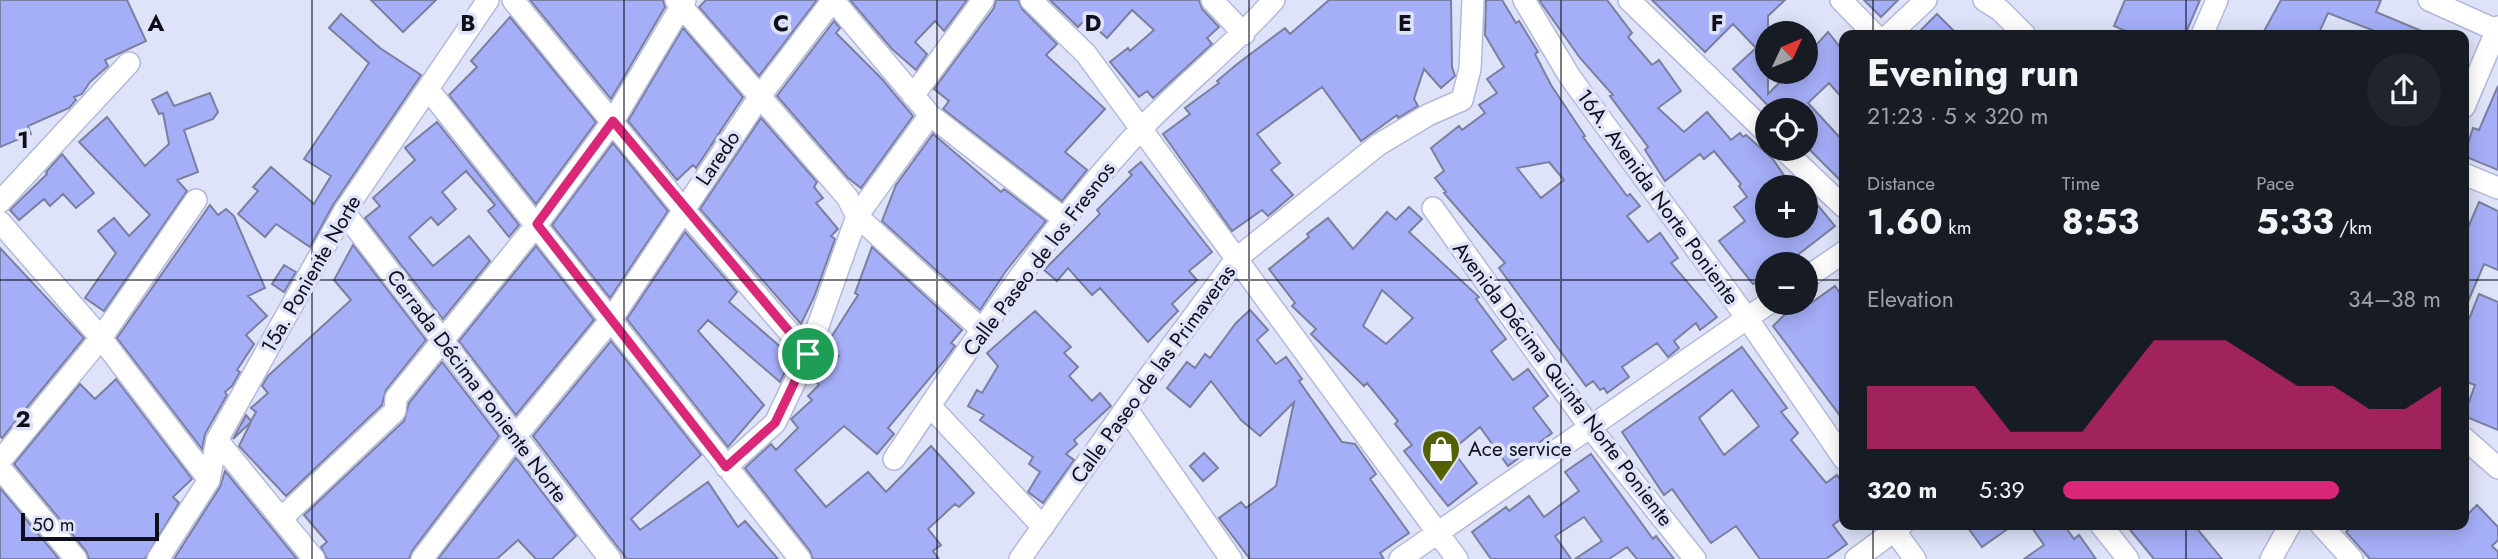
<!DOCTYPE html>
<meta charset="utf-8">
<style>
body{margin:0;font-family:Jost,sans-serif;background:#20242c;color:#f1f3f6;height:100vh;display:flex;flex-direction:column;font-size:26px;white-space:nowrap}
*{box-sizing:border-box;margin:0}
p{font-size:23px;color:#9ea1a6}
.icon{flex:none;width:38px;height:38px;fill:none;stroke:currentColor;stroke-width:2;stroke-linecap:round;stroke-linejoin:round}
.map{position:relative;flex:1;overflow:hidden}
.panel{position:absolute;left:1839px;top:30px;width:630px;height:500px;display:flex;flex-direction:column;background:#171b24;border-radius:14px;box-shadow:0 4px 18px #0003}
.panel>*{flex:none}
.needle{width:46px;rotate:46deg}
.fabs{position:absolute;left:1755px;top:21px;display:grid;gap:14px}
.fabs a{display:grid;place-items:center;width:63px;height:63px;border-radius:50%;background:#171b24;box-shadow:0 4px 18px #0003;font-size:35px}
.scale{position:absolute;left:21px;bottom:18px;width:138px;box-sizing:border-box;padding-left:7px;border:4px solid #0e0f1b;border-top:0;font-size:19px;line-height:24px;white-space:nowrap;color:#0e0f1b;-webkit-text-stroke:5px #dfe3f9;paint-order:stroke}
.pin{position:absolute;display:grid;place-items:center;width:60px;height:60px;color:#fff;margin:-30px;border:4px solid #fff;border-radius:50%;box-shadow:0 2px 7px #0007}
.round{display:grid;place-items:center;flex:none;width:74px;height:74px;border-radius:37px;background:#20242c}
.headline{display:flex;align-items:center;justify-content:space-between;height:119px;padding:0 28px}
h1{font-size:38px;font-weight:700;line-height:52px}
.metrics{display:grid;grid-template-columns:repeat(3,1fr);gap:10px;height:119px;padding:7px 28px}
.metrics div{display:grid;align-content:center}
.metrics b{font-size:35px;font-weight:700}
.metrics small{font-size:19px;font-weight:400}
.metrics p{font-size:19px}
.chart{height:196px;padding:14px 28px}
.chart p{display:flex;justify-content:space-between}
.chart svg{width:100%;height:126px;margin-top:7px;fill:#db2777;opacity:.7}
ul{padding:0 28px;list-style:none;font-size:23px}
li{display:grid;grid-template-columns:112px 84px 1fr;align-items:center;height:52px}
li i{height:18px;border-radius:9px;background:#db2777}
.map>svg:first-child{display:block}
</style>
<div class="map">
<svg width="2498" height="559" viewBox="0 0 2498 559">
<rect width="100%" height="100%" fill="#dfe3f9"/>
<!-- building -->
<path fill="#a5aff8" stroke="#7a7f9f" stroke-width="2" fill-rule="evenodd" d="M0 0H127L146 41 105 60 108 66 90 82 82 94 74 97 76 100 69 108 28 126 31 134 0 147Z
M371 0H436L403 32Z
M530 0H663L665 7 611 99Z
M706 0H817L759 76 699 7Z
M850 0H967L944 31 935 21 915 42 927 54 916 70 892 49Z
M996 0H1018L1022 9 1057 44 1046 55 1105 109 1065 152 1087 170 1062 201 943 109 949 101 934 89 994 8Z
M1050 0H1199L1202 9 1219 27 1207 38 1212 44 1153 98 1147 91 1139 97 1110 62 1128 48 1130 51 1154 30 1132 10 1107 38 1086 19 1078 27Z
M1329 0H1451L1452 67 1455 76 1441 88 1424 69 1414 99 1418 106 1398 118 1397 115 1361 141 1322 87 1257 134 1280 163 1271 170 1293 195 1268 216 1262 210 1232 231 1163 134 1190 114 1185 108 1219 83 1217 81 1236 65 1285 28 1290 34Z
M1486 0H1502L1516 23 1519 21 1538 52 1535 54 1551 85 1585 136 1583 137 1627 196 1630 194 1640 206 1627 216 1648 242 1660 233 1678 258 1671 263 1717 317 1700 330 1696 323 1674 341 1679 348 1668 357 1657 343 1622 367 1629 377 1607 393 1604 388 1600 390 1593 381 1586 386 1499 268 1505 263 1444 193 1446 192 1435 178 1444 171 1431 148 1459 126 1462 130 1485 113 1479 105 1497 93 1487 79 1504 67 1485 35ZM1549 162 1564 180 1541 198 1517 168Z
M1539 0H1607L1632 33 1628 37 1652 65 1659 60 1681 91 1658 108 1684 132 1707 112 1731 140 1740 133 1743 137 1746 135 1772 158 1792 187H1768V226H1806V191L1835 226 1786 264H1768V273L1753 284 1719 241 1745 221 1734 207 1747 197 1739 186 1741 184 1714 151 1704 159 1700 154 1665 181 1645 150 1648 147 1610 96 1613 95 1580 58Z
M1652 0H1785L1768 16V94L1790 72H1806V56L1828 32 1844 52V100L1829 83 1808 103 1844 142V184L1806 146V110H1772L1733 69 1756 48 1733 24 1705 52Z
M1864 0H1898L1881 17Z
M2125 0H2200L2185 35H2135L2114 26Z
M2281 0H2381L2376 12 2431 35H2385L2328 13 2318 35H2262Z
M341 14 380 48 421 75 333 205 310 247 276 224 265 237 238 214 258 191 253 187 271 167 314 204 331 176 304 159 369 63 329 28Z
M1937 14 1958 35H1916Z
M510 17 596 122 536 204 449 95 477 67 471 61Z
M834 21 840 28 836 33 881 78 913 116 861 188 848 178 777 96Z
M683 28 743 97 696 168 693 165 677 180 628 121Z
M2498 86V170L2464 156 2473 128 2479 130Z
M167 92 174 106 210 93 218 112 213 119 184 130 198 172 177 180 187 191 104 311 85 298 116 253 98 231 114 218 129 236 150 215 79 142 107 117 145 166 169 144 163 113 159 114 152 100Z
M761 118 817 182 814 187 823 198 816 203 838 229 831 236 835 239 814 297 801 324 700 209Z
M437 122 519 225 509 237 488 211 495 205 466 171 442 192 456 209 438 225 431 217 409 237 433 266 469 236 490 261 443 319 365 218 380 206 373 198 415 160 405 148Z
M933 134 1001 192 1004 189 1046 221 1006 271 980 310 882 221 896 185Z
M613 143 668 211 610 298 552 225Z
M62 154 94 193 76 208 63 194 50 206 44 199 19 220 10 210 47 174 46 172Z
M1141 162 1212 252 1189 271 1197 280 1172 304 1178 311 1148 342 1100 288 1092 295 1068 268 1057 281 1044 270 1100 214 1097 210 1132 175 1129 172Z
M2479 202 2498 211V270L2484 264 2464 311V237Z
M210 205 218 215 226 209 234 216 265 288 248 296 267 316 246 335 254 344 237 370 240 372 232 386 225 392 227 395 205 434 202 449 117 338Z
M1409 207 1422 219 1409 232 1479 297 1476 299 1506 339 1491 351 1513 380 1528 369 1548 396 1533 408 1552 433 1508 466 1480 427 1452 450 1477 483 1448 506 1404 451 1412 445 1395 424 1398 421 1367 383 1364 386 1311 334 1316 329 1292 306 1295 303 1269 269 1309 237 1307 234 1328 218 1353 249 1387 212 1396 220ZM1382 290 1413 318 1386 344 1363 326Z
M685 232 737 292 729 302 792 357 780 382 708 320 698 331 764 405 728 447 627 319Z
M353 245 426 340 386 390 382 405 286 496 239 446 251 422 233 439 246 415 251 421 256 412 251 408 268 393 262 386 268 376 351 300 334 280Z
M536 246 594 320 516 415 459 341Z
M872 247 962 330 951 343 955 346 944 361 888 428 894 434 877 454 844 426 795 470 826 507 868 472 886 492 931 446 974 493 959 507 955 504 928 529 941 545 933 551 939 559H813L810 551 745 468 771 444 776 450 798 428 791 419 812 400 808 396 819 385 815 380 839 356 825 347 858 295 855 293Z
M0 248 84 338 2 438 0 436Z
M284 265 296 272 284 292 272 284Z
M1835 286 1844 299V421L1773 326 1797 303H1811Z
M2479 294 2498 302V430L2464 416 2475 385 2464 381V332Z
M1250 310 1268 330 1257 340 1276 364 1286 357 1302 379 1299 381 1342 442 1355 444 1376 474 1370 479 1409 533 1380 553 1384 559H1250L1219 518 1241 502 1246 508 1276 486 1294 402 1260 436 1241 420 1211 381 1190 407 1167 388 1187 362 1195 368 1205 354 1210 358 1236 323Z
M1035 311 1071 347 1064 353 1078 367 1069 376 1092 401 1100 393 1111 406 1074 440 1077 444 1066 454 1074 460 1043 503 1028 492 1040 472 1029 464 1033 457 980 420 984 415 968 406 977 390 982 393 998 366 987 353Z
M611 341 701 455 631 519 640 530 708 482 738 527 745 521 778 559H627L606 532 533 436Z
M1742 347 1787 408 1781 412 1798 433 1791 440 1826 483 1837 475 1844 486V517L1833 525 1847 544 1826 559H1760L1736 526 1711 543 1672 489 1664 495 1622 432ZM1732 390 1759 426 1724 455 1699 418Z
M442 362 499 436 412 551 409 559H327L321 547 327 542 304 515 404 421 409 403Z
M116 379 192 479 173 497 179 503 145 559H89L86 551 14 464 80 384 95 399Z
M1204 453 1218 468 1203 481 1190 466Z
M1591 454 1653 539 1656 536 1674 559H1637L1627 547 1609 559H1575L1602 541 1584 517 1555 536 1571 559H1491L1472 532 1506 507 1509 511 1529 496 1544 517 1579 491 1565 472Z
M516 458 576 536 552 559H536L518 540 497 559H438Z
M225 471 297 559H174L220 487Z
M0 488 59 559H0Z
M2477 505 2498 527V540L2492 546 2498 552V559H2370L2346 532 2353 525H2464V518Z
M1966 525H2013L1982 547Z
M2030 525H2064L2074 539 2079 535 2096 559H2024L2044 545Z
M2126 525H2194L2222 559H2154Z"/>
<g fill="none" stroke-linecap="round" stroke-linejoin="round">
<defs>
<path id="minor" d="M513 0 683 209 808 354
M676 0 847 197 857 216 982 330
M833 0 930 115 1064 219
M1031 0 1086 54 1457 559
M1212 0 1244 34
M1524 0 1570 77 1747 318 1844 459
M1629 0 1768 134
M1841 0 1875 35
M1984 0 2000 10 2025 35
M2429 0 2498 31
M1889 35 1926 0
M2202 35 2217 0
M428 89 800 559
M913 96 983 0
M2464 107 2498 27
M1783 149 1844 207
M2464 174 2498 188
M0 202 129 63
M1433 208 1589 426 1695 559
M344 212 610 559
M0 222 101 338 209 480
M1806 278 1844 252
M930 406 1043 527
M1126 408 1231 559
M2464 438 2498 468
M217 440 314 559
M894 459C970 346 1047 230 1140 130 1183 85 1232 47 1274 0
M0 461 101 338 196 200
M726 467 775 423 808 354 857 216 930 115
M0 468 76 559
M283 517 395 411 396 398 537 224 613 121 685 0
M1890 525 1915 559
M2101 525 2128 559
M2321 525 2352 559
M158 559 209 480 217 440 344 212 488 0
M422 559 515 437 610 321 760 96 833 0
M1020 559 1126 408 1236 259 1378 145 1428 115 1462 100 1470 69 1473 0
M1400 559 1769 303
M1856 559 1902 525
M2271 559 2290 525"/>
</defs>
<!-- minor casing -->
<use href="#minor" stroke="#b3b9dc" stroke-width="24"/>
<!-- minor -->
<use href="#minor" stroke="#fff" stroke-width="21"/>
</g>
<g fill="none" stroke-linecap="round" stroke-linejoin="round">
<defs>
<path id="route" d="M613 121 808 354 775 423 726 467 537 224Z"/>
</defs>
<!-- route casing -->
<use href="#route" stroke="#fff" stroke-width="14"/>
<!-- route -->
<use href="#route" stroke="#db2777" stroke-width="9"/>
</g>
<!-- grid -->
<path fill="none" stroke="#0e0f1b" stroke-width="2" stroke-opacity="0.55" d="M312 0V559M624 0V559M937 0V559M1249 0V559M1561 0V559M1873 0V35M2186 0V35M0 280H1768M1806 280H1844M2464 280H2498M1873 525V559M2186 525V559"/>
<!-- icons -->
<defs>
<symbol id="shop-pin" viewBox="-11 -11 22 30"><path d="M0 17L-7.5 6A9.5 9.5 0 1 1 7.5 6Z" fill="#536102" stroke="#dfe3f9"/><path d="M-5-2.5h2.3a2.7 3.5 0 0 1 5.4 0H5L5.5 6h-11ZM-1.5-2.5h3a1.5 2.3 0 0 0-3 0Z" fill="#fff"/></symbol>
</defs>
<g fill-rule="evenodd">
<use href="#shop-pin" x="1419" y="427" width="44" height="60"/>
</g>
<g text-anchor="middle" stroke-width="7" stroke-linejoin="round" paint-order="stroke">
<!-- street labels -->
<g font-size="21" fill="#0e0f1b" stroke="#dfe3f9">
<text transform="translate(718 158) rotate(-56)" y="7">Laredo</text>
<text transform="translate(1658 197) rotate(54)" y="7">16A. Avenida Norte Poniente</text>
<text transform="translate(1039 259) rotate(-53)" y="7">Calle Paseo de los Fresnos</text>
<text transform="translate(311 274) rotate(-60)" y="7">15a. Poniente Norte</text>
<text transform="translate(1153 374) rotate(-54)" y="7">Calle Paseo de las Primaveras</text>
<text transform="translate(1563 384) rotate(53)" y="7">Avenida Décima Quinta Norte Poniente</text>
<text transform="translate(477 386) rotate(53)" y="7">Cerrada Décima Poniente Norte</text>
</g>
<!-- poi labels -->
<g font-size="21" fill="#0e0f1b" stroke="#dfe3f9" text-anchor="start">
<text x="1468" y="456">Ace service</text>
</g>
</g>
<g font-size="23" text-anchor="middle" font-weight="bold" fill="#0e0f1b" stroke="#dfe3f9" stroke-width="7" stroke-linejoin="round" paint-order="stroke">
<text x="156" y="31">A</text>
<text x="468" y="31">B</text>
<text x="781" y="31">C</text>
<text x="1093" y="31">D</text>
<text x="1405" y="31">E</text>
<text x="1717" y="31">F</text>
<text x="23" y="148">1</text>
<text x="23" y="427">2</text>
</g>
</svg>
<div class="fabs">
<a><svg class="needle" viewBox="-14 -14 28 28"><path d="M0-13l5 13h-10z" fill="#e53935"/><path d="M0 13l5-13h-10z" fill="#9ea1a6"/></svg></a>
<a><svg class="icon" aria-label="locate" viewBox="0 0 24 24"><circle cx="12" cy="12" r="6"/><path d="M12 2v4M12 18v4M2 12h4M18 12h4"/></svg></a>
<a>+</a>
<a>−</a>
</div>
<div class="scale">50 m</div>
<div class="pin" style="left:808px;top:354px;background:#1e9e55"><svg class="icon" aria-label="arrive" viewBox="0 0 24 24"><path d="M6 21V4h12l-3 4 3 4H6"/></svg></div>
<section class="panel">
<div class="headline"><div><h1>Evening run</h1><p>21:23 · 5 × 320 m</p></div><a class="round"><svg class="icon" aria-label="share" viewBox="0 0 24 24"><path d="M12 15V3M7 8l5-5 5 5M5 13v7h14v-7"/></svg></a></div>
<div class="metrics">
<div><p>Distance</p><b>1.60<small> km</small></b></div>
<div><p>Time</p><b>8:53</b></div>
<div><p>Pace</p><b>5:33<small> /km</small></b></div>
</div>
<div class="chart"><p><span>Elevation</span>34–38 m</p>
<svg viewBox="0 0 160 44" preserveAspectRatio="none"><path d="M0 44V22L10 22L20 22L30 22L40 38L50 38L60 38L70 22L80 6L90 6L100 6L110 14L120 22L130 22L140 30L150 30L160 22V44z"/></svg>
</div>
<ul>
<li><b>320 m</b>5:39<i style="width:73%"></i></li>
</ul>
</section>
</div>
